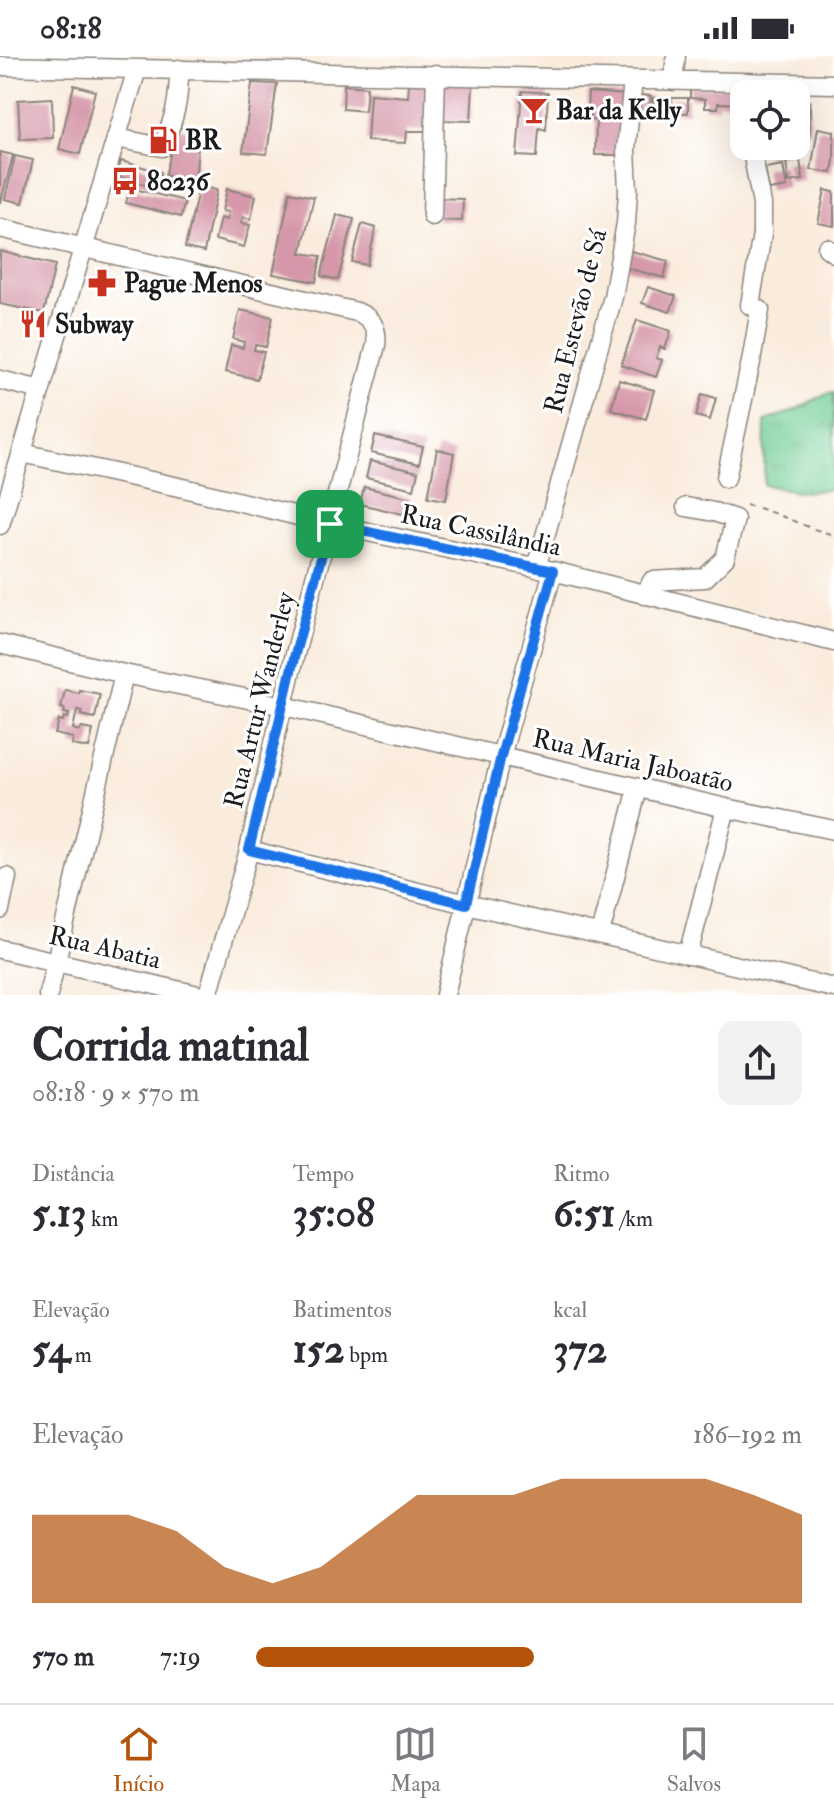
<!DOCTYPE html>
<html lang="pt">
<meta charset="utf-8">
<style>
body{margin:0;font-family:"IM FELL Double Pica",serif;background:#f2f2f3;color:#2b2b33;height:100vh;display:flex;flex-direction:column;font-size:30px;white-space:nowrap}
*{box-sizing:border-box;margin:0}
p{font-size:26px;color:#7c7c81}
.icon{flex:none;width:44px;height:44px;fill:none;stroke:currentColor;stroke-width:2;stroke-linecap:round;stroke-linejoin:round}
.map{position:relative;height:939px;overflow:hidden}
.drawer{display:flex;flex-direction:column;background:#fff;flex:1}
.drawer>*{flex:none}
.controls{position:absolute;left:730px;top:24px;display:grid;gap:16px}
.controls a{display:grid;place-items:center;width:80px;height:80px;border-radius:16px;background:#fff;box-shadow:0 8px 32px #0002;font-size:40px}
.pin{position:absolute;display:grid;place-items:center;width:68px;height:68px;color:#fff;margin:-34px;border-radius:16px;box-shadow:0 4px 12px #0006}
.round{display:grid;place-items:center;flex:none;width:84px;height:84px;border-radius:16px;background:#f2f2f3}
.headline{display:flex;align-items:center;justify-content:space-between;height:136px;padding:0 32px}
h1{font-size:44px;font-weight:700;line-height:60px}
.stats{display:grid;grid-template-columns:repeat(3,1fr);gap:12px;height:136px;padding:8px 32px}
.stats div{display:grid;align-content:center}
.stats b{font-size:40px;font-weight:700}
.stats small{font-size:22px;font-weight:400}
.stats p{font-size:22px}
.chart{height:224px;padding:16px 32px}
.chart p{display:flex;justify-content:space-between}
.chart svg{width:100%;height:144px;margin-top:8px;fill:#b45309;opacity:.7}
ul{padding:0 32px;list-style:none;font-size:26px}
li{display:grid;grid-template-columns:128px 96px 1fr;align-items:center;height:60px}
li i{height:20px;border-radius:10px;background:#b45309}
.status{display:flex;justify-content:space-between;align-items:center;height:56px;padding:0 40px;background:#fff;direction:ltr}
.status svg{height:22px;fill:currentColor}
.menu{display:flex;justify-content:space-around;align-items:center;height:112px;border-top:2px solid #e1e1e2;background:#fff;font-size:22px;color:#7c7c81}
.menu a{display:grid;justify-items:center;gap:4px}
.menu .selected{color:#b45309}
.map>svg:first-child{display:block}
</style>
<div class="status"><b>08:18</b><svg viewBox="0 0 49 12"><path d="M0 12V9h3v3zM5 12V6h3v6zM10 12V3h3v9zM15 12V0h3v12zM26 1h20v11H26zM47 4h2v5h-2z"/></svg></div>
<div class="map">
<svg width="834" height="939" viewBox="0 0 834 939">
<defs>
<pattern id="grass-tufts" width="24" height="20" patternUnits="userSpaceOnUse" patternTransform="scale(2)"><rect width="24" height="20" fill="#75cf96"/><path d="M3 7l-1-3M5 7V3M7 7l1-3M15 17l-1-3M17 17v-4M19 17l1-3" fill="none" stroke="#65b181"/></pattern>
</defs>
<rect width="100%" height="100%" fill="#fff"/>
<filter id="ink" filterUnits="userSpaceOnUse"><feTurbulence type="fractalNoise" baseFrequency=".0125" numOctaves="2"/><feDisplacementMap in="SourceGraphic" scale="16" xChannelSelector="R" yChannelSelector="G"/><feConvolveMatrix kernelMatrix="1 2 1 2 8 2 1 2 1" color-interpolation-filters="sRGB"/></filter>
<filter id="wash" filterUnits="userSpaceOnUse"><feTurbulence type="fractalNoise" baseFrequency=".006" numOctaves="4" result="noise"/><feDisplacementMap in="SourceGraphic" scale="32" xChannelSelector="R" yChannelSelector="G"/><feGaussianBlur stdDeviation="1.8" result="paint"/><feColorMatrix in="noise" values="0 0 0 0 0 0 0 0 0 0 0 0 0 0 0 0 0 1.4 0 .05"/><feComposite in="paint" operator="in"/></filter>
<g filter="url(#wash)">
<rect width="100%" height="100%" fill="#faecdd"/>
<!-- grass -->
<path fill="url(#grass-tufts)" stroke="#487659" stroke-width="2" d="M834 336V433L803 436 764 429 765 365 791 356 827 337Z"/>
<g id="blocks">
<!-- building -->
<path fill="#d597a9" d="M409 26H432L431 75H407L406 87 367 85 370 38 408 41Z
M252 27 277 28 267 98 243 96Z
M440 27 473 28 471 65 438 64Z
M74 29 95 35 80 98 59 93Z
M344 29 367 31 365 55 343 53Z
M690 30 746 32 744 48 718 47V52H705V43L690 42Z
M522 35 548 37 546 74 539 72 537 101 517 100Z
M588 36 626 39 619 99H595L596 64H590V59L587 58Z
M635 39 651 40 650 54 633 53Z
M52 42 53 82 20 83 18 44Z
M653 42H669V56H653Z
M672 42H688V57L672 56Z
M796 44 810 45V76L796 75Z
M178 71 199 76 195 129 165 119Z
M818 72 834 75V103L832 117 811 114Z
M767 90H780L782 98 768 100Z
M0 96 13 99 1 146H0Z
M15 100 33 104 23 147 5 143Z
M800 104 803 124 789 126 786 106Z
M121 105 161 116 156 132 117 120Z
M783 109 787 131 769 134 765 112Z
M199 130 217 134 204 196 185 192Z
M130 132 185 145 181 161 126 147Z
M227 133 256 140 251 163 243 161 241 167 250 169 244 191 215 184 220 162 227 164 228 156 222 155Z
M825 134 834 136V170L818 167Z
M290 136 314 141 301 197 321 200 316 226 273 218Z
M437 142 463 143 462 165 437 164Z
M337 159 354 163 338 224 321 220Z
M362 168 376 172 367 209 352 206Z
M0 195 55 209 44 257 0 248Z
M631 195 668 205 664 222 627 212Z
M648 231 676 240 670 256 642 247Z
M240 254 273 261 266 291 255 289 254 294 264 296 257 323 225 316 231 289 243 292 244 286 233 283Z
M637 264 671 275 665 293 660 291 656 302 662 304 656 321 621 309Z
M619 324 654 334 646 363 611 353Z
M702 338 716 342 710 364 696 360Z
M375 380 423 391 419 408 371 397Z
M437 393 454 397 446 444 428 441Z
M370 405 418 416 414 433 366 422Z
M364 431 411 442 407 459 360 448Z
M65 634 79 637V634L100 638 95 662 81 659 82 655 77 654 73 673 80 675 81 672 93 674 89 692 72 689 73 682 55 678 59 664 63 665 64 661 68 662 69 658 64 657 65 653 61 652Z"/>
</g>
</g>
<g filter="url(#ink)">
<use href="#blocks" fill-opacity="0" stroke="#8b847c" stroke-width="2"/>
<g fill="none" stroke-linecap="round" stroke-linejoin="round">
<defs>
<path id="minor" d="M0 10 834 28
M673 25 676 0
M116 82 162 91C175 61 179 46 179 13
M432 160 436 18
M0 172 357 256C372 262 378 273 376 289L295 598 249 794 208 939
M827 192 834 197
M0 324 41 334
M22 397 188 433 330 468 553 515 834 586
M726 422 751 306 760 254 750 249 762 178V148L751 90
M0 469 137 13
M536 512 613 241 626 167 628 135 626 93 633 24
M645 539 652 525 705 522 725 502 735 463 714 456 686 451
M0 588 124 618 284 650 726 752 834 774
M249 794 466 848 834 932
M0 854 7 821
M600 878 638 732
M0 893 198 939
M688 899 726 752
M48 939 124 618
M445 939 501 700 553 515"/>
</defs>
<!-- minor casing -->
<use href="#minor" stroke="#8b847c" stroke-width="21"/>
<!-- path -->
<path stroke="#8b847c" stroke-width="2" stroke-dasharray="6 6" stroke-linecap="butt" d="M746 449C778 456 802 471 834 479"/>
<!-- minor -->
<use href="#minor" stroke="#fff" stroke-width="18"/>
</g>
</g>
<g fill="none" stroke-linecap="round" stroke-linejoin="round" filter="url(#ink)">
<defs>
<path id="route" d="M330 468 553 515 501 700 466 848 249 794 295 598Z"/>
</defs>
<!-- route casing -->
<use href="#route" stroke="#fff" stroke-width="16"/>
<!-- route -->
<use href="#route" stroke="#1a73e8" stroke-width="10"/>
</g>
<!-- icons -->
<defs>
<symbol id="bar-bare" viewBox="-9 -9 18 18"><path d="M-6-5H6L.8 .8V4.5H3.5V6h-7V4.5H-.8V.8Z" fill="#c8321e" stroke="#fff" stroke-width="2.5" paint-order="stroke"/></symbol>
<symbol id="fuel-bare" viewBox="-9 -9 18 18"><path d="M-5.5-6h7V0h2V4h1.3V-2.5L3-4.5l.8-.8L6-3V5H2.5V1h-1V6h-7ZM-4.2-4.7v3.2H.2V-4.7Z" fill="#c8321e" stroke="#fff" stroke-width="2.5" paint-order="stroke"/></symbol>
<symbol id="bus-bare" viewBox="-9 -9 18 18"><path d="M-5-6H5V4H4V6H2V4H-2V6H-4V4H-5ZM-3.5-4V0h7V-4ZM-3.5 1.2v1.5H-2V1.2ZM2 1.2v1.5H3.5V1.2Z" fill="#c8321e" stroke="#fff" stroke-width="2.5" paint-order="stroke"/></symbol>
<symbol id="pharmacy-bare" viewBox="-9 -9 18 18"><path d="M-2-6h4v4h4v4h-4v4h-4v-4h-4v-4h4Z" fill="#c8321e" stroke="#fff" stroke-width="2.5" paint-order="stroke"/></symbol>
<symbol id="restaurant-bare" viewBox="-9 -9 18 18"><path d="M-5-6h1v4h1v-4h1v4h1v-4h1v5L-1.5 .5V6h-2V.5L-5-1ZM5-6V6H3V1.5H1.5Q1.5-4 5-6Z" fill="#c8321e" stroke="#fff" stroke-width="2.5" paint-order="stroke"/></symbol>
</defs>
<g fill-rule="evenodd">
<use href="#bar-bare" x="514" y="34" width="40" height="40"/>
<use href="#fuel-bare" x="143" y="64" width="40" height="40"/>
<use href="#bus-bare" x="105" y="105" width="40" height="40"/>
<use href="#pharmacy-bare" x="82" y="207" width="40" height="40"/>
<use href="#restaurant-bare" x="13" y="248" width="40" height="40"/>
</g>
<g text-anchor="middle" stroke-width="6" stroke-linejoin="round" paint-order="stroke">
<!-- poi labels -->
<g font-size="26" font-weight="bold" fill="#1c1c1c" stroke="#fff" text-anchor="start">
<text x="556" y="63">Bar da Kelly</text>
<text x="185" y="93">BR</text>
<text x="147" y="134">80236</text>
<text x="124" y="236">Pague Menos</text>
<text x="55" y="277">Subway</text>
</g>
<!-- street labels -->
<g font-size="26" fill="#1c1c1c" stroke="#fff">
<text transform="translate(575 265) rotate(-76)" y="9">Rua Estevão de Sá</text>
<text transform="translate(481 474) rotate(12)" y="9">Rua Cassilândia</text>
<text transform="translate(259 644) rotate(-76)" y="9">Rua Artur Wanderley</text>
<text transform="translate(633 704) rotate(13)" y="9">Rua Maria Jaboatão</text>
<text transform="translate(105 891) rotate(13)" y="9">Rua Abatia</text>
</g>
</g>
</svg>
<div class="controls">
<a><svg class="icon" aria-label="locate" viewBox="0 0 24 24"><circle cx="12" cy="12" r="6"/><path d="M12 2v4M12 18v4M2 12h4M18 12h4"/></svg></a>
</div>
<div class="pin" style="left:330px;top:468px;background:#1e9e55"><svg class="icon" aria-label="arrive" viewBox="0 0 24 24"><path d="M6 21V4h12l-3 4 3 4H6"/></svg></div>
</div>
<section class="drawer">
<div class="headline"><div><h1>Corrida matinal</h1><p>08:18 · 9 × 570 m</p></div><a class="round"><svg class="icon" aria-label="share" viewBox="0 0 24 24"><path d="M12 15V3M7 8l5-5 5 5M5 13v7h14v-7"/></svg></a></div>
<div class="stats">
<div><p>Distância</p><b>5.13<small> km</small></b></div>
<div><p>Tempo</p><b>35:08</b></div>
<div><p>Ritmo</p><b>6:51<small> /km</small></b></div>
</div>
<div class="stats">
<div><p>Elevação</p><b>54<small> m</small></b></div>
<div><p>Batimentos</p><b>152<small> bpm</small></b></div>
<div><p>kcal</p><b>372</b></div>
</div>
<div class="chart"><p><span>Elevação</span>186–192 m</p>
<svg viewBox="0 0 160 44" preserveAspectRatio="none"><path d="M0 44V17L10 17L20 17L30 22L40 33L50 38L60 33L70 22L80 11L90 11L100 11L110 6L120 6L130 6L140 6L150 11L160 17V44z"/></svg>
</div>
<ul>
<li><b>570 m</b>7:19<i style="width:51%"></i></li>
</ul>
</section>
<nav class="menu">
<a class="selected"><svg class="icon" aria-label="home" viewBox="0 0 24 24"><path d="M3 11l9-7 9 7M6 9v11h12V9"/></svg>Início</a>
<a><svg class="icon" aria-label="map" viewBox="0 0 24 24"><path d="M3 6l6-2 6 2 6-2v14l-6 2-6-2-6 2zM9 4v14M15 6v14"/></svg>Mapa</a>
<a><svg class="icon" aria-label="saved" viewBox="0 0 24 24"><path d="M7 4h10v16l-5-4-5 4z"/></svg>Salvos</a>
</nav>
